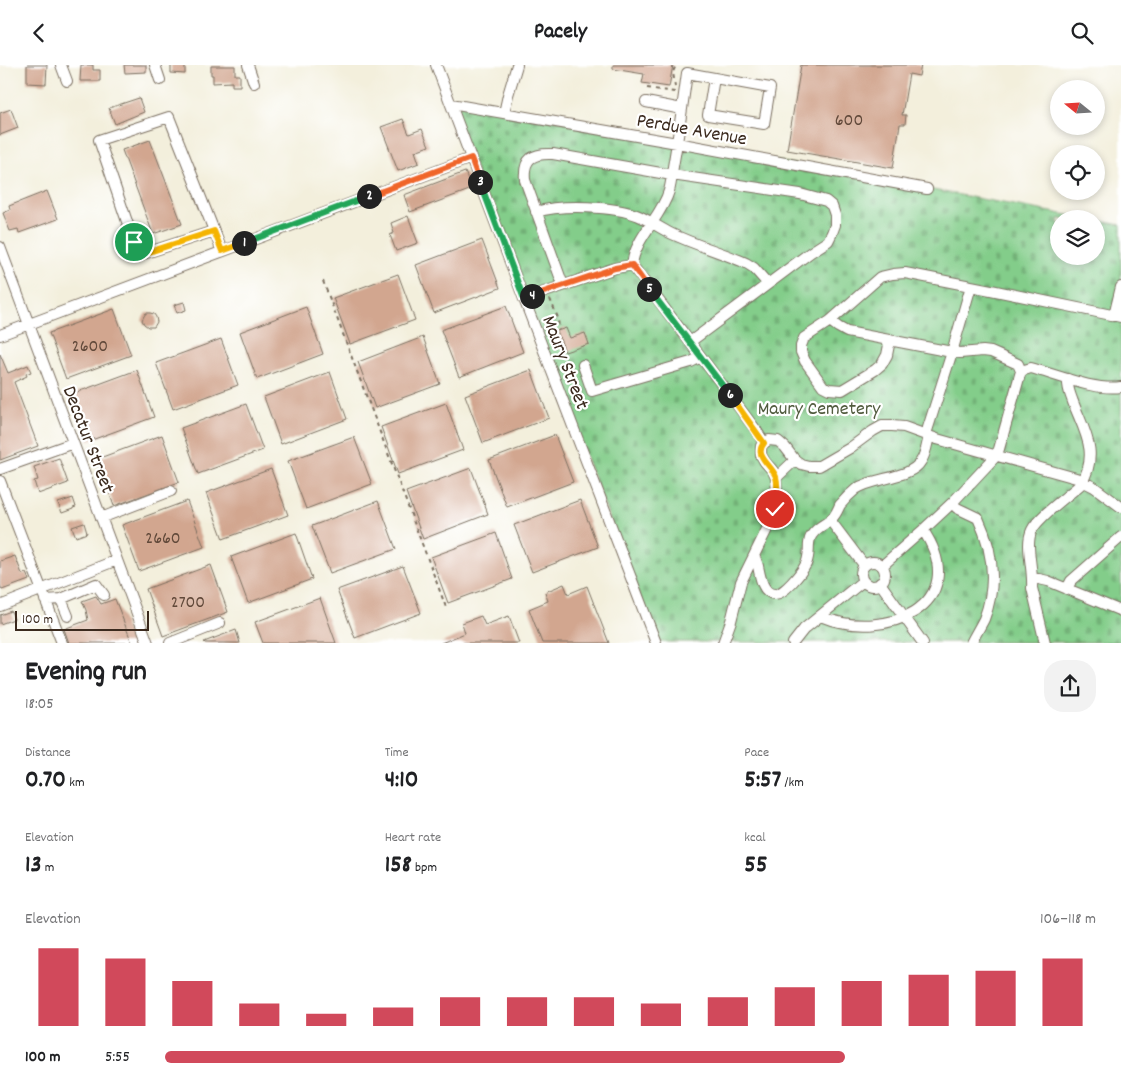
<!DOCTYPE html>
<meta charset="utf-8">
<style>
body{margin:0;font-family:Dekko,sans-serif;background:#f2f2f2;color:#202124;height:100vh;display:flex;flex-direction:column;font-size:19px;white-space:nowrap}
*{box-sizing:border-box;margin:0}
p{font-size:16px;color:#757577}
.icon{flex:none;width:28px;height:28px;fill:none;stroke:currentColor;stroke-width:2;stroke-linecap:round;stroke-linejoin:round}
.map{position:relative;height:578px;overflow:hidden}
.details{display:flex;flex-direction:column;background:#fff;flex:1}
.details>*{flex:none}
.needle{width:32px;rotate:288deg}
.tools{position:absolute;left:1050px;top:15px;display:grid;gap:10px}
.tools a{display:grid;place-items:center;width:55px;height:55px;border-radius:50%;background:#fff;box-shadow:0 2px 8px #0003;font-size:25px}
.scale{position:absolute;left:15px;bottom:12px;width:134px;box-sizing:border-box;padding-left:5px;border:2px solid #3b2a1e;border-top:0;font-size:14px;line-height:18px;white-space:nowrap;color:#3b2a1e;-webkit-text-stroke:4px #fff;paint-order:stroke}
.pin{position:absolute;display:grid;place-items:center;width:42px;height:42px;color:#fff;margin:-21px;border:2px solid #fff;border-radius:50%;box-shadow:0 1px 5px #0007}
.km{position:absolute;width:25px;height:25px;margin:-12px;border-radius:50%;background:#222;color:#fff;font-size:14px;line-height:25px;text-align:center}
.round{display:grid;place-items:center;flex:none;width:52px;height:52px;border-radius:20px;background:#f2f2f2}
.head{display:flex;align-items:center;justify-content:space-between;height:85px;padding:0 25px}
h1{font-size:28px;font-weight:700;line-height:38px}
.stats{display:grid;grid-template-columns:repeat(3,1fr);gap:8px;height:85px;padding:5px 25px}
.stats div{display:grid;align-content:center}
.stats b{font-size:25px;font-weight:700}
.stats small{font-size:14px;font-weight:400}
.stats p{font-size:14px}
.chart{height:140px;padding:10px 25px}
.chart p{display:flex;justify-content:space-between}
.chart svg{width:100%;height:90px;margin-top:5px;stroke:#d1495b;stroke-width:6}
ul{padding:0 25px;list-style:none;font-size:16px}
li{display:grid;grid-template-columns:80px 60px 1fr;align-items:center;height:38px}
li i{height:12px;border-radius:6px;background:#d1495b}
header{display:flex;justify-content:space-between;align-items:center;height:65px;padding:0 25px;background:#fff;font-size:22px;font-weight:700}
.map>svg:first-child{display:block}
</style>
<header><svg class="icon" aria-label="back" viewBox="0 0 24 24"><path d="M15 5l-7 7 7 7"/></svg>Pacely<svg class="icon" aria-label="search" viewBox="0 0 24 24"><circle cx="10" cy="10" r="6"/><path d="M15 15l6 6"/></svg></header>
<div class="map">
<svg width="1121" height="578" viewBox="0 0 1121 578">
<defs>
<pattern id="cemetery-stones" width="16" height="16" patternUnits="userSpaceOnUse" patternTransform="scale(1.25)"><rect width="16" height="16" fill="#83cd8a"/><path d="M2 7V4a2 2 0 0 1 4 0v3zM10 15v-3a2 2 0 0 1 4 0v3z" fill="#72b077"/></pattern>
</defs>
<rect width="100%" height="100%" fill="#fff"/>
<filter id="ink" filterUnits="userSpaceOnUse"><feTurbulence type="fractalNoise" baseFrequency=".02" numOctaves="2"/><feDisplacementMap in="SourceGraphic" scale="10" xChannelSelector="R" yChannelSelector="G"/><feConvolveMatrix kernelMatrix="1 2 1 2 8 2 1 2 1" color-interpolation-filters="sRGB"/></filter>
<filter id="wash" filterUnits="userSpaceOnUse"><feTurbulence type="fractalNoise" baseFrequency=".0096" numOctaves="4" result="noise"/><feDisplacementMap in="SourceGraphic" scale="20" xChannelSelector="R" yChannelSelector="G"/><feGaussianBlur stdDeviation="1.12" result="paint"/><feColorMatrix in="noise" values="0 0 0 0 0 0 0 0 0 0 0 0 0 0 0 0 0 1.4 0 .05"/><feComposite in="paint" operator="in"/></filter>
<g filter="url(#wash)">
<rect width="100%" height="100%" fill="#f3efdc"/>
<!-- cemetery -->
<path fill="url(#cemetery-stones)" stroke="#5f7c54" d="M449 35 1089 154H1059V191H1096V155L1121 160V577H657Z"/>
<g id="blocks">
<!-- building -->
<path fill="#d2a68f" d="M27 0H47L46 19 27 18Z
M81 0H93V5H100V16H80Z
M124 0H146V7L125 8Z
M171 0H185V9L171 8Z
M613 0H673L669 22 642 18 644 9 613 4Z
M801 0H921L919 11 909 9 902 50H906L905 59H900L893 103 787 85Z
M211 1H235V10H240V21H232V17L213 18V10H211Z
M139 33 144 47 115 59 109 43Z
M11 44 18 63 0 70V48Z
M403 54 409 69 422 64 429 81 415 86 419 98 398 106 381 62Z
M150 75 182 159 153 169 122 85Z
M465 107 472 124 410 147 404 130Z
M47 126 58 154 19 168 18 164 10 166 3 148 10 145 9 141Z
M408 151 418 178 396 186 390 170 394 168 391 158Z
M482 175 500 223 434 248 416 200Z
M398 209 415 255 350 279 333 233Z
M184 237 186 245 177 248 174 240Z
M506 241 523 287 459 312 441 265Z
M306 242 323 289 257 314 240 267Z
M114 244 131 290 66 314 49 268Z
M146 248H150L154 249 156 252 157 257 154 262H148L144 259 142 255 144 251Z
M566 263 570 273 585 268 589 279 565 287 557 266Z
M423 272 440 319 375 343 358 297Z
M221 274 238 320 173 344 156 298Z
M0 289 8 308 28 300 31 307 26 309 27 311 14 317 38 381 0 395Z
M137 305 154 352 89 376 72 329Z
M531 305 549 353 483 378 465 330Z
M330 307 347 354 281 379 264 332Z
M446 338 463 385 398 409 381 362Z
M246 339 263 385 198 409 181 363Z
M162 370 179 417 114 441 97 394Z
M555 370 573 417 507 442 489 395Z
M354 372 372 419 306 444 288 396Z
M59 393 68 418 38 429 34 416 38 415 34 402Z
M471 403 488 449 423 474 406 427Z
M271 404 288 450 223 474 206 428Z
M73 433 76 442 73 443V444L62 448 58 438Z
M580 435 598 482 532 507 514 460Z
M187 436 204 482 139 506 122 460Z
M378 436 396 484 330 508 312 461Z
M84 458 87 468 76 472 72 462Z
M296 468 312 514 248 538 231 492Z
M496 468 512 514 448 538 431 492Z
M15 491 22 509 26 508 29 515 2 525 0 520V496Z
M211 500 228 547 163 571 146 524Z
M403 501 421 548 355 573 337 525Z
M564 519 568 529 587 521 609 578H542L529 544 548 536 545 527Z
M96 531 101 539 115 534 132 578H69L64 564 88 555 86 545 82 536Z
M320 533 336 578H263L255 557Z
M11 546 14 554 0 559V550Z
M481 551 485 560 509 551 519 578H441L465 568 462 558Z
M236 565 240 578H205L204 577Z"/>
</g>
</g>
<g filter="url(#ink)">
<use href="#blocks" fill-opacity="0" stroke="#7b6f60" stroke-width="1"/>
<g fill="none" stroke-linecap="round" stroke-linejoin="round">
<defs>
<path id="minor" d="M61 0 67 16
M155 0 160 15
M248 0 254 18
M436 0 524 234 656 578
M714 13 708 50 764 59 770 23 687 8C683 37 679 67 674 96 672 105 672 116 669 126 661 153 635 172 632 200L756 365 764 378
M646 37 682 44
M451 39 677 78 927 124
M504 48 508 30 517 0
M536 147C561 139 615 141 639 151 650 156 660 163 670 168 695 180 721 187 746 198L754 203 768 219
M214 166 146 188 134 177 99 75 169 52 222 186
M0 182 148 578
M563 220 525 115C523 93 533 88 553 89L672 110 800 129 826 136 832 141 835 150V160L832 168 828 176 811 187 690 277
M524 234 615 203 632 200
M1114 251 1121 222
M830 256 838 262 847 267 952 287 960 288 983 286 991 287 1018 299 1021 306 1031 303C1057 310 1095 326 1121 322
M0 270 471 93
M890 275 887 290 882 299 875 305 842 325 829 324 823 321 805 296 801 287V281L804 273 830 256 880 212 893 209 905 208 991 225 1121 252
M583 300 592 326 691 297 701 292
M926 369 952 287 971 221
M0 404 73 378
M776 413 795 395
M0 416 62 578
M952 438 957 443 978 453C993 485 997 520 984 554 980 562 975 570 971 578
M101 453 171 426
M830 455 864 500
M754 491C756 494 757 497 758 501 760 510 762 528 774 529 783 531 802 507 806 499 813 483 802 475 820 462 824 459 829 457 832 453 836 450 838 444 840 440 845 434 850 429 856 424 873 412 911 414 921 396 926 389 927 379 929 371
M861 509a12 12 0 1 1 24 0a12 12 0 1 1-24 0Z
M882 501 923 465 952 438 996 391 999 384 1021 306
M1033 514H1039L1048 516 1121 546
M880 518 923 578
M1067 524 1071 516 1121 472
M61 534 96 519 104 530
M45 535 61 534 68 551
M0 541 117 495
M820 551C884 578 974 541 923 465
M170 578 220 558
M723 578 731 556 741 517 771 456 775 444 777 429 776 413 773 406 765 397 761 390V381L764 378 769 375 778 376 785 382 795 395 801 399 809 401H819L850 383 873 366 882 361H892L904 362 937 374 1076 413 1094 422 1121 442
M793 578 804 564 863 516
M1045 578 1032 523C1033 508 1029 494 1029 480 1029 475 1030 469 1032 465 1039 451 1069 430 1081 419 1100 388 1084 366 1073 337 1070 328 1067 323 1068 314"/>
</defs>
<!-- minor casing -->
<use href="#minor" stroke="#7b6f60" stroke-width="12"/>
<!-- path -->
<path stroke="#7b6f60" stroke-width="2" stroke-dasharray="4 4" stroke-linecap="butt" d="M675 22 673 7 676 0
M647 23 675 27
M323 216 447 545
M550 234 558 253 559 265"/>
<!-- minor -->
<use href="#minor" stroke="#fff" stroke-width="10"/>
</g>
</g>
<g fill="none" stroke-linecap="round" stroke-linejoin="round" filter="url(#ink)">
<defs>
<path id="split-1" d="M134 177 146 188 214 166 222 186 244 178"/>
<path id="split-2" d="M244 178 369 131"/>
<path id="split-3" d="M369 131 471 93 480 117"/>
<path id="split-4" d="M480 117 524 234 532 231"/>
<path id="split-5" d="M532 231 615 203 632 200 649 224"/>
<path id="split-6" d="M649 224 730 330"/>
<path id="split-7" d="M730 330 764 378C753 391 772 400 776 412 779 422 776 434 775 444"/>
</defs>
<!-- split-1 casing -->
<use href="#split-1" stroke="#fff" stroke-width="10"/>
<!-- split-2 casing -->
<use href="#split-2" stroke="#fff" stroke-width="10"/>
<!-- split-3 casing -->
<use href="#split-3" stroke="#fff" stroke-width="10"/>
<!-- split-4 casing -->
<use href="#split-4" stroke="#fff" stroke-width="10"/>
<!-- split-5 casing -->
<use href="#split-5" stroke="#fff" stroke-width="10"/>
<!-- split-6 casing -->
<use href="#split-6" stroke="#fff" stroke-width="10"/>
<!-- split-7 casing -->
<use href="#split-7" stroke="#fff" stroke-width="10"/>
<!-- split-1 -->
<use href="#split-1" stroke="#f5b400" stroke-width="6"/>
<!-- split-2 -->
<use href="#split-2" stroke="#22a559" stroke-width="6"/>
<!-- split-3 -->
<use href="#split-3" stroke="#f0652b" stroke-width="6"/>
<!-- split-4 -->
<use href="#split-4" stroke="#22a559" stroke-width="6"/>
<!-- split-5 -->
<use href="#split-5" stroke="#f0652b" stroke-width="6"/>
<!-- split-6 -->
<use href="#split-6" stroke="#22a559" stroke-width="6"/>
<!-- split-7 -->
<use href="#split-7" stroke="#f5b400" stroke-width="6"/>
</g>
<g text-anchor="middle" stroke-width="4.5" stroke-linejoin="round" paint-order="stroke">
<!-- number labels -->
<g font-size="18" fill="#61493a">
<text x="849" y="60">600</text>
<text x="90" y="286">2600</text>
<text x="163" y="478">2660</text>
<text x="188" y="542">2700</text>
</g>
<!-- street labels -->
<g font-size="20" fill="#3b2a1e" stroke="#fff">
<text transform="translate(692 63) rotate(10)" y="7">Perdue Avenue</text>
<text transform="translate(567 297) rotate(69)" y="7">Maury Street</text>
<text transform="translate(90 374) rotate(69)" y="7">Decatur Street</text>
</g>
<!-- park labels -->
<g font-size="20" fill="#515b3e" stroke="#fff">
<text x="819" y="349">Maury Cemetery</text>
</g>
</g>
</svg>
<div class="tools">
<a><svg class="needle" viewBox="-14 -14 28 28"><path d="M0-13l5 13h-10z" fill="#e53935"/><path d="M0 13l5-13h-10z" fill="#757577"/></svg></a>
<a><svg class="icon" aria-label="locate" viewBox="0 0 24 24"><circle cx="12" cy="12" r="6"/><path d="M12 2v4M12 18v4M2 12h4M18 12h4"/></svg></a>
<a><svg class="icon" aria-label="layers" viewBox="0 0 24 24"><path d="M12 4l9 5-9 5-9-5zM3 14l9 5 9-5"/></svg></a>
</div>
<div class="scale">100 m</div>
<div class="pin" style="left:134px;top:177px;background:#1e9e55"><svg class="icon" aria-label="arrive" viewBox="0 0 24 24"><path d="M6 21V4h12l-3 4 3 4H6"/></svg></div>
<div class="pin" style="left:775px;top:444px;background:#d93025"><svg class="icon" aria-label="check" viewBox="0 0 24 24"><path d="M5 12l5 5 9-10"/></svg></div>
<b class="km" style="left:244px;top:178px">1</b>
<b class="km" style="left:369px;top:131px">2</b>
<b class="km" style="left:480px;top:117px">3</b>
<b class="km" style="left:532px;top:231px">4</b>
<b class="km" style="left:649px;top:224px">5</b>
<b class="km" style="left:730px;top:330px">6</b>
</div>
<section class="details">
<div class="head"><div><h1>Evening run</h1><p>18:05</p></div><a class="round"><svg class="icon" aria-label="share" viewBox="0 0 24 24"><path d="M12 15V3M7 8l5-5 5 5M5 13v7h14v-7"/></svg></a></div>
<div class="stats">
<div><p>Distance</p><b>0.70<small> km</small></b></div>
<div><p>Time</p><b>4:10</b></div>
<div><p>Pace</p><b>5:57<small> /km</small></b></div>
</div>
<div class="stats">
<div><p>Elevation</p><b>13<small> m</small></b></div>
<div><p>Heart rate</p><b>158<small> bpm</small></b></div>
<div><p>kcal</p><b>55</b></div>
</div>
<div class="chart"><p><span>Elevation</span>106–118 m</p>
<svg viewBox="0 0 160 44" preserveAspectRatio="none"><path d="M5 44V6M15 44V11M25 44V22M35 44V33M45 44V38M55 44V35M65 44V30M75 44V30M85 44V30M95 44V33M105 44V30M115 44V25M125 44V22M135 44V19M145 44V17M155 44V11"/></svg>
</div>
<ul>
<li><b>100 m</b>5:55<i style="width:73%"></i></li>
</ul>
</section>
